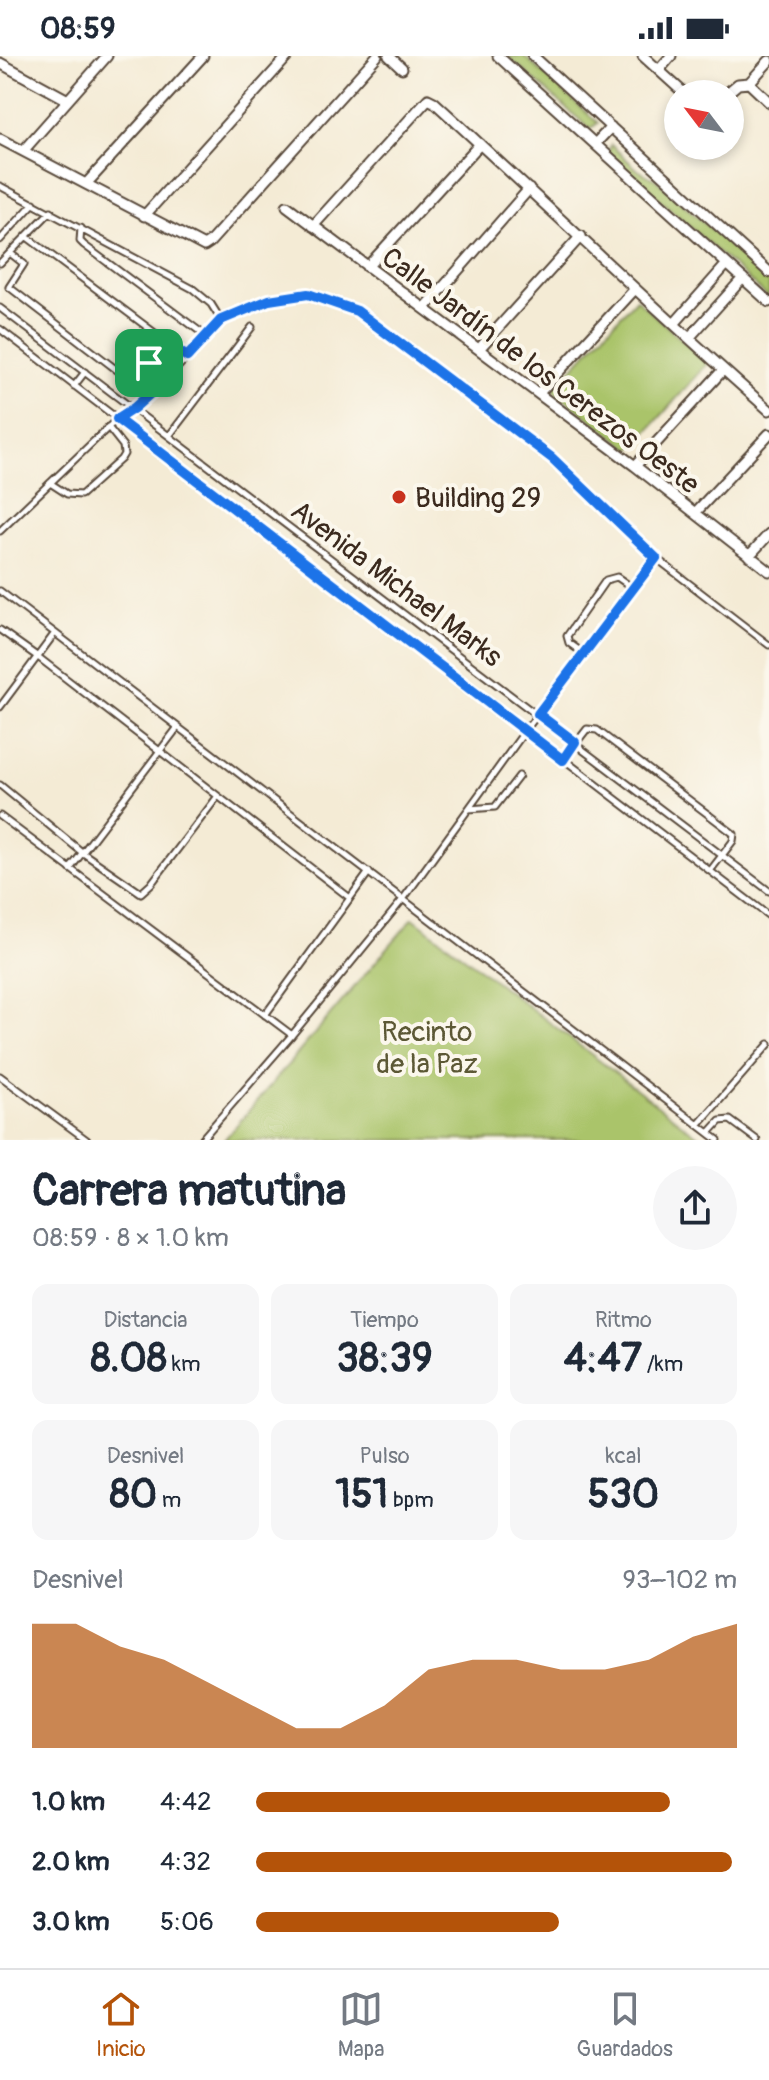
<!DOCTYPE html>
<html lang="es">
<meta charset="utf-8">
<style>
body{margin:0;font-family:Pangolin,sans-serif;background:#f6f6f7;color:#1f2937;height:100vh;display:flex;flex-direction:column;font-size:30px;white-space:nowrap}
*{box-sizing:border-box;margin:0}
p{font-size:26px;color:#747a83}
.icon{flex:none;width:44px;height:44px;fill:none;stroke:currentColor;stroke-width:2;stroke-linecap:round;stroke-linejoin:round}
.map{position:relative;height:1084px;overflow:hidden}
.sheet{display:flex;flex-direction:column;background:#fff;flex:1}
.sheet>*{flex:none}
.needle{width:52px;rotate:302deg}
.fabs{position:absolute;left:664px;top:24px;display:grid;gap:16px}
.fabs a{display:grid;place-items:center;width:80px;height:80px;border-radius:50%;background:#fff;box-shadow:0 4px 12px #0003;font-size:40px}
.pin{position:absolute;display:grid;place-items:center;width:68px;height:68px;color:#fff;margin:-34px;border-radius:16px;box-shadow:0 4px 12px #0006}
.round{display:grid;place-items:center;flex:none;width:84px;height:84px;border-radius:42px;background:#f6f6f7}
.head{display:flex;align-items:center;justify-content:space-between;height:136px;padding:0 32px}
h1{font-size:44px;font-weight:700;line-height:60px}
.stats{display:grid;grid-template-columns:repeat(3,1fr);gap:12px;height:136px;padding:8px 32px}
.stats div{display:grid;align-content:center;border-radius:16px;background:#f6f6f7;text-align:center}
.stats b{font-size:40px;font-weight:700}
.stats small{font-size:22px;font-weight:400}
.stats p{font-size:22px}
.chart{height:224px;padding:16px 32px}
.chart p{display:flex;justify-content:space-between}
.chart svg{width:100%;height:144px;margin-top:8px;fill:#b45309;opacity:.7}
ul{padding:0 32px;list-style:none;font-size:26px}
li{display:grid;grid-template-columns:128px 96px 1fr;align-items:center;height:60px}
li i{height:20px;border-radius:10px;background:#b45309}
.status{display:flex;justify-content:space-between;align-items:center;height:56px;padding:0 40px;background:#fff;direction:ltr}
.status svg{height:22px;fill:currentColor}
.tabs{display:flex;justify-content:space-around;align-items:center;height:112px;border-top:2px solid #e0e1e3;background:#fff;font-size:22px;color:#747a83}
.tabs a{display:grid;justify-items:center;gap:4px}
.tabs .current{color:#b45309}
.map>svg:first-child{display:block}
</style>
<div class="status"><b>08:59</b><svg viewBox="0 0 49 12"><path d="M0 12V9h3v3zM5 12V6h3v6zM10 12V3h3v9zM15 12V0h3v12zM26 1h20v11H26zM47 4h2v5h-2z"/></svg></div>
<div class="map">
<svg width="769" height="1084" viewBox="0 0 769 1084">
<rect width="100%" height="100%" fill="#fbf7ec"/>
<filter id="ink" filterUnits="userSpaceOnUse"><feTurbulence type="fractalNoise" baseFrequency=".0125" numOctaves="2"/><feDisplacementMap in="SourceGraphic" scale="16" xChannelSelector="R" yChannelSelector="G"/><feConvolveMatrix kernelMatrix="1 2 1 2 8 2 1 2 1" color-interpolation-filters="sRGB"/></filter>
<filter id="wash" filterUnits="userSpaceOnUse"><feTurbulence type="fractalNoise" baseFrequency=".006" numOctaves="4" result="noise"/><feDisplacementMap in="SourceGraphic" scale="32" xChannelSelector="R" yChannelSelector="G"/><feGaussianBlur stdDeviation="1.8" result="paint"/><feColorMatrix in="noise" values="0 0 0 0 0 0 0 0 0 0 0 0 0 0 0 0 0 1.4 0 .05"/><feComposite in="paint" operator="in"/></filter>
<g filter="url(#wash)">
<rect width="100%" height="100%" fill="#f4ebd5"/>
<!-- green -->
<path fill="#aac46a" stroke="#727744" stroke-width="2" d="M507 0H524L598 67 590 73Z
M611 89 638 114 656 124 769 225V242L608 97Z
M636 243 708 307 631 394 552 334Z
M413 862 703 1084H224Z"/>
</g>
<g filter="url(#ink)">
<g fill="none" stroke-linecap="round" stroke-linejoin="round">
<defs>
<path id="service" d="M0 130 193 233 211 248 221 264
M81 172 80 185 84 189 206 280
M27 181 187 301
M0 184 34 147
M10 197 24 208 9 231 126 321 130 322 168 287
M0 207 51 155
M0 252 769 835
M0 273 769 860
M149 307 169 321
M74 330 85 316
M169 380 252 271
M50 427 67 438 81 439 121 403 124 398 123 390 108 371
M0 475 117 363 134 352 169 321 221 264 269 244 308 238 357 255 552 402 629 473 656 502 525 675 404 842 292 979 201 1084
M656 502 769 589
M0 535 718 1084
M0 574 38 601 350 842
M583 597 569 587 567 580 606 524 617 521 633 532
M0 651 55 577
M563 704 587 673 597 674 734 778 733 785 710 815
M0 729 83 797 141 837 151 828 218 740
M469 753 495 751 519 720
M0 760 292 979
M70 813 178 671
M265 959 369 816
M0 1020 87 1084
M698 1069 769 988
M709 1077 720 1065 730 1064 757 1084"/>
<path id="minor" d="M389 0 402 12
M498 0 769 246
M533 0 769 216
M643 0 685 38
M0 7 68 44
M659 14 671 0
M749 27 769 5
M726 38 738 28 749 27 769 46
M0 83 204 190 210 186 377 0
M595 88 611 71
M23 95 107 0
M86 128 203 0
M287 150 635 410 769 515
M144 160 288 0
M313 170 428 43 434 46C546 148 655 254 769 354
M367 211 480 88
M425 252 529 133
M674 268 727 208
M689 282 743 222
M479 293 581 180
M539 337 635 233
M635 410 723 314
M695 457 769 378
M749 500 769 478"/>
</defs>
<!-- service casing -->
<use href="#service" stroke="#574739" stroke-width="9"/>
<!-- minor casing -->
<use href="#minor" stroke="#574739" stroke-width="13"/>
<!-- service -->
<use href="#service" stroke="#fff" stroke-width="5"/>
<!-- minor -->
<use href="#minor" stroke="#fff" stroke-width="9"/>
</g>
</g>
<g fill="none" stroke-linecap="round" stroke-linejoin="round" filter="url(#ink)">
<defs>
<path id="route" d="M308 238 357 255 552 402 656 502 538 658 575 686 563 704 117 363 134 352 169 321 149 307 168 287 187 301 221 264 269 244Z"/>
</defs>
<!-- route casing -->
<use href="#route" stroke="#fff" stroke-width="16"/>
<!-- route -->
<use href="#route" stroke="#1a73e8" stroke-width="10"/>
</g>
<!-- markers -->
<circle fill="#c8321e" stroke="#fbf7ec" stroke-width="3" cx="399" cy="441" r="8"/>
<g text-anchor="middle" stroke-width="8" stroke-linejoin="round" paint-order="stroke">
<!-- street labels -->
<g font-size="28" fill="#3b2a1e" stroke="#fbf7ec">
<text transform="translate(541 314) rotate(37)" y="10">Calle Jardín de los Cerezos Oeste</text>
<text transform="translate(397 527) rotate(37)" y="10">Avenida Michael Marks</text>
</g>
<!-- poi labels -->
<g font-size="28" fill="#3b2a1e" stroke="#fbf7ec" text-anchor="start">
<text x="415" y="451">Building 29</text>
</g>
<!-- park labels -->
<g font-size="28" fill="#5c5835" stroke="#fbf7ec">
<text x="427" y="985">Recinto<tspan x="427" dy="32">de la Paz</tspan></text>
</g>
</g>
</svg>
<div class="fabs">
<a><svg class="needle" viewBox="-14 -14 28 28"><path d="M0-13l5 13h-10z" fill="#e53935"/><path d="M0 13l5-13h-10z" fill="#747a83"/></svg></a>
</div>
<div class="pin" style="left:149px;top:307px;background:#1e9e55"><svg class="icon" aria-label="arrive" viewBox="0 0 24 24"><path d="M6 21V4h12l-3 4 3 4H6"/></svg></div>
</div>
<section class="sheet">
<div class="head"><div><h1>Carrera matutina</h1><p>08:59 · 8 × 1.0 km</p></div><a class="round"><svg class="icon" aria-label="share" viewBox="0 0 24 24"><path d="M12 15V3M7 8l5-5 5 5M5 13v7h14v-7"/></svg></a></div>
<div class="stats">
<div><p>Distancia</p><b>8.08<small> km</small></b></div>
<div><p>Tiempo</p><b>38:39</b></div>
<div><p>Ritmo</p><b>4:47<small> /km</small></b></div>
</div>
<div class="stats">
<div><p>Desnivel</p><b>80<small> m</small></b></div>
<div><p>Pulso</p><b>151<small> bpm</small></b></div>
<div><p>kcal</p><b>530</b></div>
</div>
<div class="chart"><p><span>Desnivel</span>93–102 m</p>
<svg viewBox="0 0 160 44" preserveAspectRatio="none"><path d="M0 44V6L10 6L20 13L30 17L40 24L50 31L60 38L70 38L80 31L90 20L100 17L110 17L120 20L130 20L140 17L150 10L160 6V44z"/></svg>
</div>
<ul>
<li><b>1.0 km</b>4:42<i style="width:86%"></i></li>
<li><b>2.0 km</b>4:32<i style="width:99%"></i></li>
<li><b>3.0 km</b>5:06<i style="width:63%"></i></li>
</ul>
</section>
<nav class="tabs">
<a class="current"><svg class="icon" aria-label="home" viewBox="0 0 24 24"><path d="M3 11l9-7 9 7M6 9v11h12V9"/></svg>Inicio</a>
<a><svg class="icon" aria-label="map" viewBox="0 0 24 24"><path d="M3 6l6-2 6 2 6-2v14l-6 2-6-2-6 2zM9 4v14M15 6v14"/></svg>Mapa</a>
<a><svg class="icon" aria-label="saved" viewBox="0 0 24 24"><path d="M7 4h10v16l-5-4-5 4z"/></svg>Guardados</a>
</nav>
